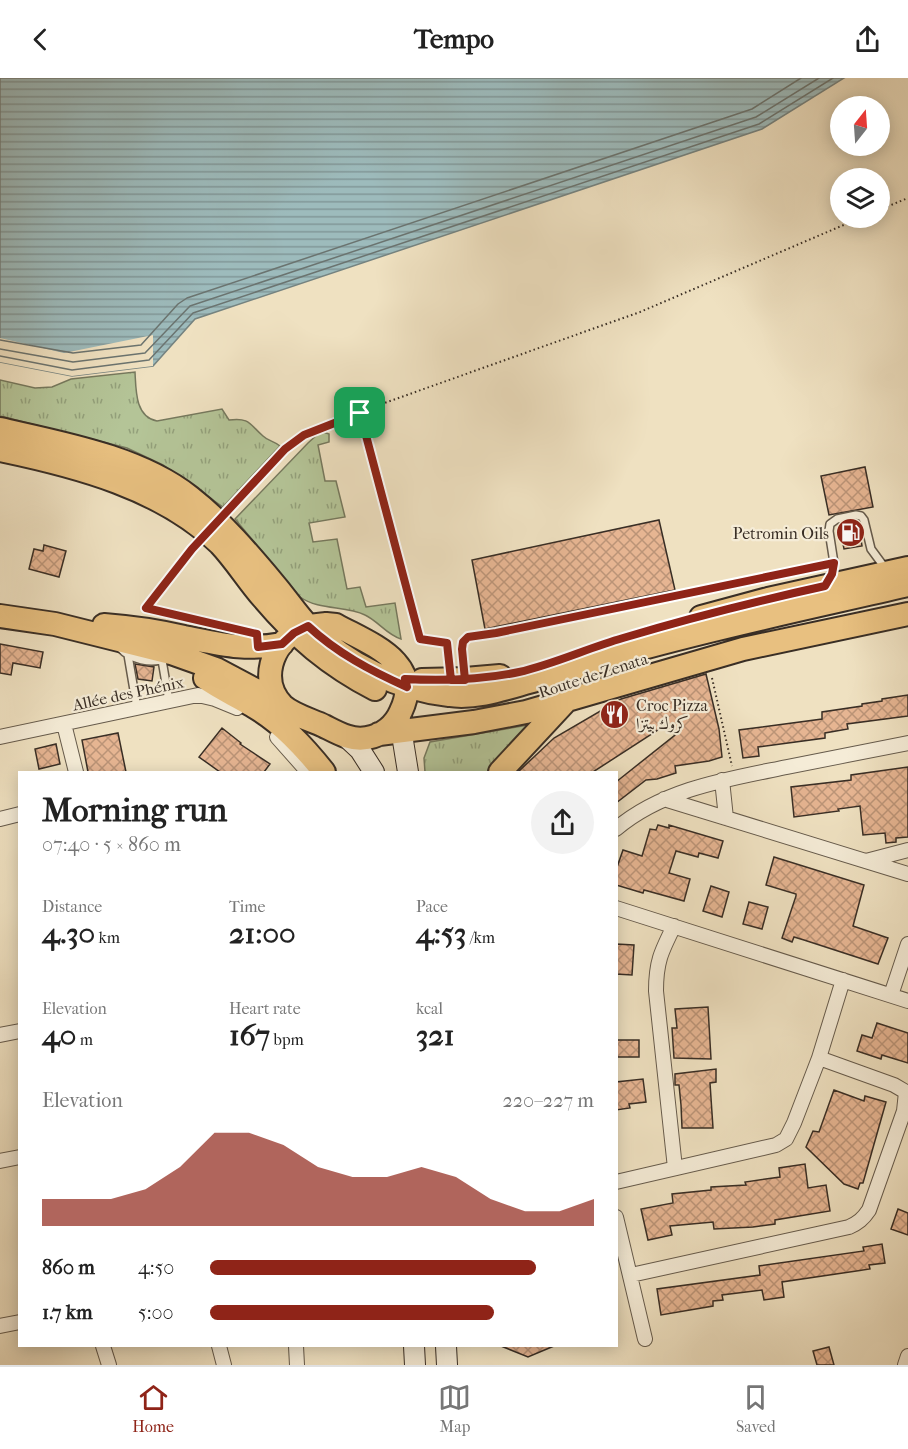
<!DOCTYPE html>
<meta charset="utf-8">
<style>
body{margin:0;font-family:"IM FELL French Canon",Amiri,serif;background:#f2f2f2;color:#222;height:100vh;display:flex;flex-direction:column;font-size:22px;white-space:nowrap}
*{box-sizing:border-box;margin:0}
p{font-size:20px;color:#767676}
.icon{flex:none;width:33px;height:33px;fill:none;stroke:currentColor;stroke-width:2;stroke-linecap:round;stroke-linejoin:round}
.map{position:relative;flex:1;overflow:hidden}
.drawer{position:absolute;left:18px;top:693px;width:600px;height:576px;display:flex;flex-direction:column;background:#fff;border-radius:0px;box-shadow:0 3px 15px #0003}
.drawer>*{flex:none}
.needle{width:39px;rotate:17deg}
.tools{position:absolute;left:830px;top:18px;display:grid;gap:12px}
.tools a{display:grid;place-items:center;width:60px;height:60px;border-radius:50%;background:#fff;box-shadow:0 3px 15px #0003;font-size:30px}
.pin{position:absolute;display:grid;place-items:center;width:51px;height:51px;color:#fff;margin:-26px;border-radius:12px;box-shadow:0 3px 9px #0006}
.round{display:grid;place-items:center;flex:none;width:63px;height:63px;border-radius:32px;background:#f2f2f2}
.summary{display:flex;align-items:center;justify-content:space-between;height:102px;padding:0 24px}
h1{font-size:33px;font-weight:800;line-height:45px}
.figures{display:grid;grid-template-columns:repeat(3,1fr);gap:9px;height:102px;padding:6px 24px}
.figures div{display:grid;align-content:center}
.figures b{font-size:30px;font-weight:800}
.figures small{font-size:16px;font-weight:400}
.figures p{font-size:16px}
.chart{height:168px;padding:12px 24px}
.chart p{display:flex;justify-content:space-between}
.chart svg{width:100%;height:108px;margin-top:6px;fill:#8f2418;opacity:.7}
ul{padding:0 24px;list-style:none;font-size:20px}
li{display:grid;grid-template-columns:96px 72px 1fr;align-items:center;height:45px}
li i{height:15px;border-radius:8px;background:#8f2418}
header{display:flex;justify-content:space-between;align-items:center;height:78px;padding:0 24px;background:#fff;font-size:27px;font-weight:800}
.menu{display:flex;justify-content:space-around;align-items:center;height:84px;border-top:2px solid #e0e0e0;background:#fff;font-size:16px;color:#767676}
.menu a{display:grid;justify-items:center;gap:3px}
.menu .selected{color:#8f2418}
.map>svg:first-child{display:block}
</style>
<header><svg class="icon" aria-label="back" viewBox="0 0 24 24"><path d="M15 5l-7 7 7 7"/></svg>Tempo<svg class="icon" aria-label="share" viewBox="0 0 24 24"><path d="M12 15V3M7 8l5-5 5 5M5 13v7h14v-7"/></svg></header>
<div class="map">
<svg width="908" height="1287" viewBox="0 0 908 1287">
<defs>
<pattern id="grass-tufts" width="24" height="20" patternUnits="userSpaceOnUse" patternTransform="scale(1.5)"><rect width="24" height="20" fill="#b4c497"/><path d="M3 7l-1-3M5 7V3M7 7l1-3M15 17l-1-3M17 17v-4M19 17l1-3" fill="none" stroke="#93a07b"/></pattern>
<pattern id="water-rules" width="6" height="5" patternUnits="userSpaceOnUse" patternTransform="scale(1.5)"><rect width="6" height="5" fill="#9dbbbc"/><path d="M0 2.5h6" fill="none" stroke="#819899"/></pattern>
<pattern id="building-cross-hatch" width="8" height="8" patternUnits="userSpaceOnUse" patternTransform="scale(1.5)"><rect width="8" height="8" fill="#e6b592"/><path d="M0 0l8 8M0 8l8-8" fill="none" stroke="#bb9477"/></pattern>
</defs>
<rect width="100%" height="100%" fill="#efe1c1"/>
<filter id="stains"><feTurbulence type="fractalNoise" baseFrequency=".00333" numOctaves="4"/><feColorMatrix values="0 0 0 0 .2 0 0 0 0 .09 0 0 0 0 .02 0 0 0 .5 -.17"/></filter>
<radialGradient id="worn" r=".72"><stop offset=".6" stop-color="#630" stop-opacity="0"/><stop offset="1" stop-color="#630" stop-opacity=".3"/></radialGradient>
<!-- grass -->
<path fill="url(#grass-tufts)" stroke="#76795e" stroke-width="1.5" d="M135 294C136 312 135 339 157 343L222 331 229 342C250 339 250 347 263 358 268 363 274 363 280 368L223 429 163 387 127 370 0 338V302L35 310 52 309 71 301Z
M323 354 329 356V364L318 367 325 403H336L345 439 309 445 313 464 337 461 347 511 360 509 366 529 395 525 401 561C387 557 378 543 365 537 345 527 320 533 300 519L235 441 308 365 318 356Z
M528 647 488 694H425L424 680 430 664Z"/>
<!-- water -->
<path fill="url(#water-rules)" stroke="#758380" stroke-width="1.5" d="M0 0H844L762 51 195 241 153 288 72 298 0 284Z"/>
<!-- pier -->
<path fill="#efe1c1" d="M153 257V288L72 298 0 284V260L64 275Z"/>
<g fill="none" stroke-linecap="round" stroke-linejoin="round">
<!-- shore -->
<path stroke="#6b7470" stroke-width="1.5" d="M0 262 73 275 141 267 178 226 187 220 752 31 801 0
M0 271 73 284 145 275 190 228 756 39 819 0
M0 278 72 292 149 282 193 235 759 46 833 0"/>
</g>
<!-- building -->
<path fill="url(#building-cross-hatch)" stroke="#392e25" stroke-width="1.5" d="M865 389 873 429 829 437 821 398Z
M659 442 675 512 485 551 472 482Z
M858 443 862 468 844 471 839 446Z
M44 467 66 473 59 499 29 491 34 471 43 473Z
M0 566 43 574 40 590 13 585 11 597 0 595Z
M135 586 154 589 152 603 138 601Z
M706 596 719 651 722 679 709 683 675 688 676 695 657 701 646 702 616 725V704L675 657 667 646 593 694H518L554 660 621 621Z
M908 617V638L847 646 848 651 825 655V660L758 669 759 678 743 680 739 652 822 641V634L862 628V626L882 623V621Z
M222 650 241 665 240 666 270 686 264 694H220L199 679Z
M118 655 126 694H88L82 662Z
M56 666 60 686 39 691 35 671Z
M908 689V759L896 760V764L886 765 885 755 863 757 860 728 838 731 839 733 794 739 791 709 851 702V697Z
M658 747 669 750V747L723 763 718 780 699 775 698 779 676 773 669 795 690 801 684 823 644 812 643 815 616 807V792L623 772 642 778 650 751 656 752Z
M774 779 864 807 853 848 888 860 878 886 804 862 794 859 792 864 782 860 796 818V816L766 807Z
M711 808 729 814 722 839 703 833Z
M749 824 768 829 762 851 743 846Z
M616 866 634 867 632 897 616 896Z
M708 929 711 981 674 980 672 950H677L675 931Z
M877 945 908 955V985L882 977 881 981 857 973 862 957 872 960Z
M616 962H639V979H616Z
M716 991V1004L710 1005 713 1050H682L681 1027 679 1007H675V996Z
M643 1001 646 1024 629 1026 630 1030 616 1032V1004Z
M834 1012 864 1023 865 1018 886 1024 863 1105H860L858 1111 844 1106 806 1069 813 1053 819 1054Z
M805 1086 808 1110 826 1107 830 1133 775 1142V1146L753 1149 714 1151 713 1144 670 1148 672 1157 648 1162 641 1131 673 1125 672 1116 711 1112V1109L746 1107 745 1104 780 1099 779 1090Z
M898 1131 908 1135V1157L891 1151Z
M882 1166 885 1185 869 1187 870 1191 782 1204 784 1219 764 1222 762 1212 722 1217 723 1222 713 1223V1228L661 1237 657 1211 760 1197 759 1188 864 1173 863 1169Z
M501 1268H554L528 1279Z
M829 1269 834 1287H817L813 1273Z"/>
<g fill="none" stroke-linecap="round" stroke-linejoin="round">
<defs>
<path id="lane" d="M829 503 834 485 829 453 830 446 837 441 856 437 861 438 864 442 871 471 885 490
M120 570C130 581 152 587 165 580
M128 577 137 630
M162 582 169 623
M464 599 462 571 463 564 468 559 496 555 834 485"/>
<path id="street" d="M64 646 76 694
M0 659 198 617 215 621 237 630
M277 659 308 694
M722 702 726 740
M664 721 908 796
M0 741 20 736
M616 751C663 711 728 701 787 689 827 681 868 673 908 665
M866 783 908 772
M616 830 908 923
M674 848C661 874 656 884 656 913L675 1090
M891 917 908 866
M0 957 20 953
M0 1083 20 1079
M616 1104 776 1067 786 1061 794 1045 819 980 843 902
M616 1139 645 1261
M631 1197 849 1149C858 1145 863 1141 869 1132L904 1033 906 1014 894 1007 819 980
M0 1248 20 1244
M103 1268 109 1287
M219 1268 224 1287
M296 1268 297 1287
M905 1287 908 1278"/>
<path id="secondary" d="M399 638 408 694
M345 658 360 672 374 694
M414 1268 415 1287
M446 1268 447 1287"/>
<path id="primary" d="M0 351C61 365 140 379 190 419 222 444 249 476 275 507 287 521 297 537 310 550 346 586 399 612 449 617 475 621 504 611 529 604 565 594 600 582 636 572 726 547 817 528 908 507
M0 372C77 388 162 410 220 466 236 483 248 503 263 520 296 559 329 587 375 611
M0 538 55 546 171 575 216 591 280 625
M701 539 768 521 908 490
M326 546 336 547C370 566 424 584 401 633 395 647 383 657 367 660 351 663 338 655 324 648 311 642 293 637 283 628 259 604 271 566 299 552 308 547 317 547 326 546Z
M104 547C131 549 158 553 184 559 220 566 245 573 282 566
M205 600C220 611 237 618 253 628 282 645 304 669 324 694
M422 602 465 601 500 598
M379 656 474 644 526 634 743 571 908 536
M500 694 566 623"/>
</defs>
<!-- lane casing -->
<use href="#lane" stroke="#665b4c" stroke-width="10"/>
<!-- street casing -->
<use href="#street" stroke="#665b4c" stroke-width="16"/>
<!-- secondary casing -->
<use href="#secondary" stroke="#392e25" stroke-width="22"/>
<!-- primary casing -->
<use href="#primary" stroke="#392e25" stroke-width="26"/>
<!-- path -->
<path stroke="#392e25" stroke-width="2" stroke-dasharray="1.5 3" stroke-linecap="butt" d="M879 132 908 120
M360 336 420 561 447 565 449 584
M235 425 285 371 304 357 376 328 640 234 860 140
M192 471 146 530 193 541
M712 600 732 688"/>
<!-- lane -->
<use href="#lane" stroke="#f5ecd7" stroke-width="7"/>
<!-- street -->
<use href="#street" stroke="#f5ecd7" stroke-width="14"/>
<!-- secondary -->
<use href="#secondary" stroke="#f5ecd7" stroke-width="20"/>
<!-- primary -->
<use href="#primary" stroke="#e8c080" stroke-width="22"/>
<!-- path-bridge -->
<path stroke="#392e25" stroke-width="2" stroke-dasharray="1.5 3" stroke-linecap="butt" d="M192 471 235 425"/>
</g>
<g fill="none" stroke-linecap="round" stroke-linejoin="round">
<defs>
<path id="route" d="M360 335 304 357 285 371 192 471 146 530 257 556 258 569 282 566 294 555 308 548C337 575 371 593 407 609L405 601C443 603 481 602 519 594 554 586 588 570 623 560 689 540 757 523 825 508L832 496 834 485 496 555 468 559 463 564 462 571 465 602H451L447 565 420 561 360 335"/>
</defs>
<!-- route casing -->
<use href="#route" stroke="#fff" stroke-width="12"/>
<!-- route -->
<use href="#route" stroke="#8f2418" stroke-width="8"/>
</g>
<!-- icons -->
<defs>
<symbol id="fuel-disc" viewBox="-11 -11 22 22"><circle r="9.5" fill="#8f2418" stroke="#f5ecd7"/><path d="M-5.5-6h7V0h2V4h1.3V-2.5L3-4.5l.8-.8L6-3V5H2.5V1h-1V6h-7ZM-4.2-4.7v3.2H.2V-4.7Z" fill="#fff"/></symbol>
<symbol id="restaurant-disc" viewBox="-11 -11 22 22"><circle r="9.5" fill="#8f2418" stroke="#f5ecd7"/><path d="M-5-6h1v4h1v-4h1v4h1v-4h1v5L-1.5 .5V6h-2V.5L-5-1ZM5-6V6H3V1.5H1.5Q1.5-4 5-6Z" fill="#fff"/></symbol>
</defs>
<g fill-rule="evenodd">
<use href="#fuel-disc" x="834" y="438" width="33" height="33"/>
<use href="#restaurant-disc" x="598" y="620" width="33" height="33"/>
</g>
<g text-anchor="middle" stroke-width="4.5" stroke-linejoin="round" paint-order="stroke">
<!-- poi labels -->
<g font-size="16" fill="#392e25" stroke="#f5ecd7" text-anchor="end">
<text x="829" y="461">Petromin Oils</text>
<text x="636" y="633" text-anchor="start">Croc Pizza<tspan x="636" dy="18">كروك بيتزا</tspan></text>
</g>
<!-- street labels -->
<g font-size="16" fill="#392e25" stroke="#f5ecd7">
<text transform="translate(593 597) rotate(-18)" y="6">Route de Zenata</text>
<text transform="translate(128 615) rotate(-12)" y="6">Allée des Phénix</text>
</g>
</g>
<rect width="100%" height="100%" filter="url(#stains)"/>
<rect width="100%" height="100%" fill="url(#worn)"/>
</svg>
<div class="tools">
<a><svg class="needle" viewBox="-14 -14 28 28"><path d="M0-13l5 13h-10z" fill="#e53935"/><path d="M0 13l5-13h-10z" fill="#767676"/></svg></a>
<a><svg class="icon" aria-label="layers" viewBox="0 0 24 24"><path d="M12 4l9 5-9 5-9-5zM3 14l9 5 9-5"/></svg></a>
</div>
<div class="pin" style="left:360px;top:335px;background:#1e9e55"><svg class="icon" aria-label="arrive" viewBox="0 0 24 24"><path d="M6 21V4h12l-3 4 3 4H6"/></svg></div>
<section class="drawer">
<div class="summary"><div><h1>Morning run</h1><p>07:40 · 5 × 860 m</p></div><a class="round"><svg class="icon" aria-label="share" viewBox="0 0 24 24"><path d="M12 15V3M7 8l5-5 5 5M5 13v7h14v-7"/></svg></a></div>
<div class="figures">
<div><p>Distance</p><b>4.30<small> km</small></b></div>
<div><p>Time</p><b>21:00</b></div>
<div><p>Pace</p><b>4:53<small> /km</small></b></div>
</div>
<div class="figures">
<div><p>Elevation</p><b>40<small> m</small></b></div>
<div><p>Heart rate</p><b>167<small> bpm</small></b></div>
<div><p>kcal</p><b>321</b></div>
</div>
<div class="chart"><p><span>Elevation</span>220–227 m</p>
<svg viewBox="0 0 160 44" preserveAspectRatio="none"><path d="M0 44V33L10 33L20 33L30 29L40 20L50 6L60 6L70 11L80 20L90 24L100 24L110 20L120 24L130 33L140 38L150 38L160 33V44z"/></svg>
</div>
<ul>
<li><b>860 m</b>4:50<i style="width:85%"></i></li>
<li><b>1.7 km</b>5:00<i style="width:74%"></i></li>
</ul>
</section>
</div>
<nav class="menu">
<a class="selected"><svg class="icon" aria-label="home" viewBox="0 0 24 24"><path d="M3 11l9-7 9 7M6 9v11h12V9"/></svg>Home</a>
<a><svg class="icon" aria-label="map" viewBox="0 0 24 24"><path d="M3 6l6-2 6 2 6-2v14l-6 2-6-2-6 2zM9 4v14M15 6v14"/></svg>Map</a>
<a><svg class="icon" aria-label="saved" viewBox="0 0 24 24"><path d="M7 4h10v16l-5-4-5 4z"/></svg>Saved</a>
</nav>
